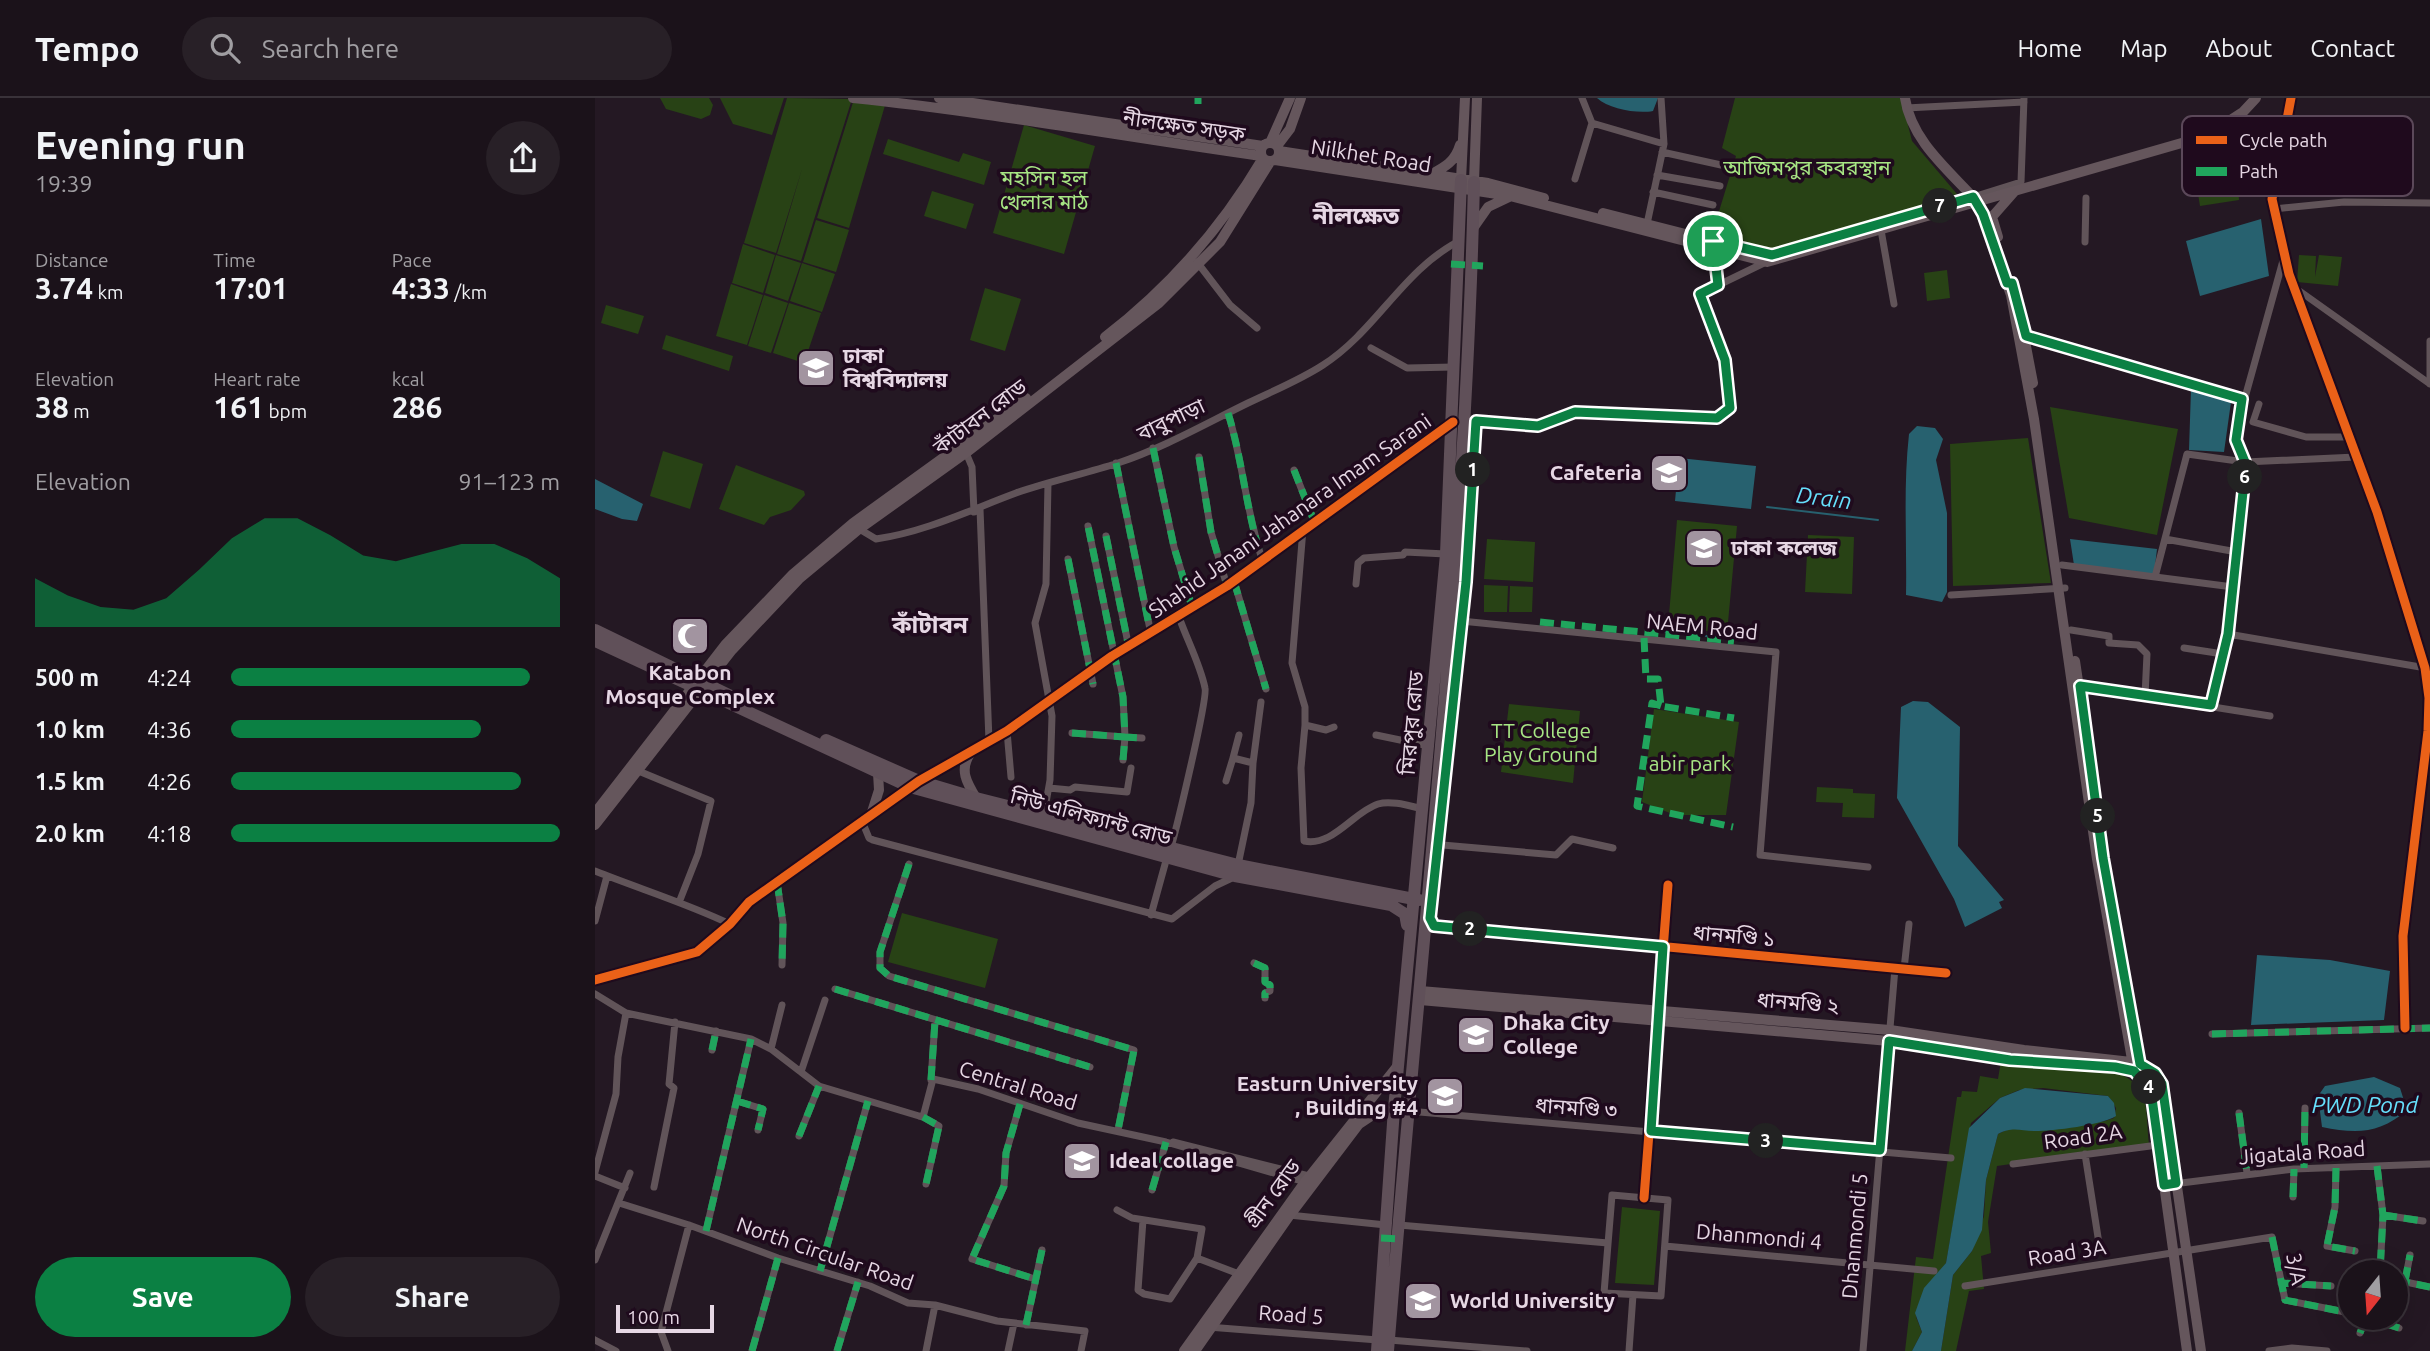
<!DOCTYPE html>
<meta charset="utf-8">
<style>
body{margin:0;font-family:Ubuntu,"Noto Sans Bengali",sans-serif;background:#282027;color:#f1f3f6;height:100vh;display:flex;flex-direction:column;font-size:26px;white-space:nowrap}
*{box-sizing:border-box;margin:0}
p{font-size:23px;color:#a09ea2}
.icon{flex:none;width:38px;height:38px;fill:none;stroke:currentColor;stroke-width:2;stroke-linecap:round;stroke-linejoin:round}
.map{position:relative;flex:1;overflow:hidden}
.side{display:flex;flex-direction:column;background:#1b121a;width:595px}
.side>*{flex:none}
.needle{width:46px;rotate:197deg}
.controls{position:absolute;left:1743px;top:1162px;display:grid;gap:14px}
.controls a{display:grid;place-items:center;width:70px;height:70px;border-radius:50%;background:#1b121a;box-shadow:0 7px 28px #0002,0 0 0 2px #393239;font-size:35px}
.scale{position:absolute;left:21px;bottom:18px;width:98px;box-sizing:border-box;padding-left:7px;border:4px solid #e6d7e4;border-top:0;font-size:19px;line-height:24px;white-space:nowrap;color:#e6d7e4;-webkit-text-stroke:5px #1f0a1d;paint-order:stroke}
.pin{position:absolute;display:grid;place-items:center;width:60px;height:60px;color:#fff;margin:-30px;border:4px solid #fff;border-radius:50%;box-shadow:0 2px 7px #0007}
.km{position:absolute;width:35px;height:35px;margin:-18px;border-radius:50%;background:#222;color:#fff;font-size:19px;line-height:35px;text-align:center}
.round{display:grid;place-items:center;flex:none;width:74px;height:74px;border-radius:37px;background:#282027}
.headline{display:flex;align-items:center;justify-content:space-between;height:119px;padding:0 35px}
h1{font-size:38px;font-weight:600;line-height:52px}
.metrics{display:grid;grid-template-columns:repeat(3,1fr);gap:10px;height:119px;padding:7px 35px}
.metrics div{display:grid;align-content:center}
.metrics b{font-size:30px;font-weight:600}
.metrics small{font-size:19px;font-weight:400}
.metrics p{font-size:19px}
.chart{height:196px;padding:14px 35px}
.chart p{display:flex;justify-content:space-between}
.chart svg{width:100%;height:126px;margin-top:7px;fill:#0b8043;opacity:.7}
.primary-button{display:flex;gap:14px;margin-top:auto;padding:14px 35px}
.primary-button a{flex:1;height:80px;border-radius:42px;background:#0b8043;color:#fff;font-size:28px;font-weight:600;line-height:80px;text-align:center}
.primary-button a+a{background:#282027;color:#f1f3f6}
ul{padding:0 35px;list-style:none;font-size:23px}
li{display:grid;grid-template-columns:112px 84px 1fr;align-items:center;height:52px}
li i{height:18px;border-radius:9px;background:#0b8043}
header{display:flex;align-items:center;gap:42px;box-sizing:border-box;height:98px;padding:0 35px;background:#1b121a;border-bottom:2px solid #393239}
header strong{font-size:33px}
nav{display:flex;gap:38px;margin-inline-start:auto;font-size:24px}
.search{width:490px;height:63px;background:#282027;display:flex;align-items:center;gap:18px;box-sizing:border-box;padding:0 24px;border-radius:38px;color:#a09ea2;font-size:26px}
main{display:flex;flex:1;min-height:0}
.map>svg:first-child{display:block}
</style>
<header>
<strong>Tempo</strong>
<div class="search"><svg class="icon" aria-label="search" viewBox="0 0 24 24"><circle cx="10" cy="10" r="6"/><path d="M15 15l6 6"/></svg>Search here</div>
<nav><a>Home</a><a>Map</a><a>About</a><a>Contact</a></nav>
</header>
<main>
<section class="side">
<div class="headline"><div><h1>Evening run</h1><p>19:39</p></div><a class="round"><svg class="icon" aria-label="share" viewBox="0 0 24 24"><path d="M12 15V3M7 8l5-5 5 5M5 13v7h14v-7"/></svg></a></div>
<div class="metrics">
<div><p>Distance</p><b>3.74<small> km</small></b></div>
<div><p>Time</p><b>17:01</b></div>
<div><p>Pace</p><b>4:33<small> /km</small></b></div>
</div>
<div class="metrics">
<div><p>Elevation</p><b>38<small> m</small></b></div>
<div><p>Heart rate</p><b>161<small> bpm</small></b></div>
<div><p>kcal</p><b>286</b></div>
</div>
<div class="chart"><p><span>Elevation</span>91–123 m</p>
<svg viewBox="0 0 160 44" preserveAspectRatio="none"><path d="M0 44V27L10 33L20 37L30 38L40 34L50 24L60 13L70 6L80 6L90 12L100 19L110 21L120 18L130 15L140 15L150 20L160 27V44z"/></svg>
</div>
<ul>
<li><b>500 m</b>4:24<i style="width:91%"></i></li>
<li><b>1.0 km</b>4:36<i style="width:76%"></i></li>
<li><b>1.5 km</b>4:26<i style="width:88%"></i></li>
<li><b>2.0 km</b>4:18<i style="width:100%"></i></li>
</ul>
<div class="primary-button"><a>Save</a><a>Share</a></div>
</section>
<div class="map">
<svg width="1835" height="1253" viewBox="0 0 1835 1253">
<rect width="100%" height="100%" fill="#241823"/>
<!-- green -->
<path fill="#284215" d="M65 0H114L118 7 115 17 106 21 71 11Z
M125 0H189L177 37 138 26Z
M192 0 257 1 206 163 182 156 207 71 181 155 149 145Z
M1140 0H1306L1317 43 1362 96 1191 150H1174L1117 136 1141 58 1127 50Z
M259 1 291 4 254 130 222 120Z
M429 27 500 48 469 156 398 135Z
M293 41 364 64 368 55 396 64 389 87 288 56Z
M1641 54 1644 102 1605 108 1597 59Z
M337 93 379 106 371 131 329 118Z
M221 122 254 132 241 174 208 164Z
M148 146 180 157 168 195 137 185Z
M181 157 206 165 193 203 170 195Z
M1704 157 1721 158 1720 179 1724 157 1747 159 1743 188 1702 184Z
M207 165 240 176 227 214 195 203Z
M1352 172 1355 200 1332 203 1329 175Z
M136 186 168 197 152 247 121 238Z
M390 190 426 201 410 253 375 242Z
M169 197 193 205 176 255 153 248Z
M194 205 226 215 209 265 178 255Z
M11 207 49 218 43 236 6 225Z
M71 237 138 258 134 273 67 251Z
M1455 309 1583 331 1562 437 1474 420Z
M1433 340 1456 485 1358 488 1355 346Z
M68 353 108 366 95 411 55 398Z
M141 367 209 393 210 397 196 412 175 419 169 427 124 411Z
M1082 422 1142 428 1132 535 1073 529Z
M1213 437 1259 439 1257 496 1210 494Z
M892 441 940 444 938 484 889 481Z
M889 487 913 488 912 514H889Z
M915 488 938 489 937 514H914Z
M914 606 985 613 978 685 906 674Z
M1059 611 1144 624 1131 717H1080L1047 704Z
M1222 689 1258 691V695L1280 696 1279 720 1247 719 1248 705 1221 704Z
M307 815 403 841 390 890 293 864Z
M1406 963 1521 974C1557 989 1550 1012 1554 1046L1402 1068 1393 1124 1396 1155 1386 1158 1389 1191 1374 1193 1361 1253H1346L1358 1177 1377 1153 1389 1118 1391 1082 1403 1036 1416 1030 1450 1032 1510 1023 1519 1020 1521 1010 1513 998 1448 990 1424 992 1405 1000 1376 1025 1351 1165 1337 1183 1321 1219 1327 1234 1317 1253H1310L1321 1159 1338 1161 1362 999H1366L1367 993 1382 994 1385 978 1403 981Z
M1027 1109 1065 1113 1059 1187 1020 1185Z"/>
<!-- water -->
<path fill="#27616f" d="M1002 0H1063L1058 13C1042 16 1014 11 1002 0Z
M1666 121 1674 178 1605 198 1591 143Z
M1596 291 1636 304 1629 354 1594 352Z
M1322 328 1340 330 1348 341 1341 362 1352 415V494L1347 504 1311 497C1312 443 1308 390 1314 336Z
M1084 360 1161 368 1156 411 1080 403Z
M0 381 48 406 42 423 27 421 0 411Z
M1475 441 1562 451 1559 477 1479 467Z
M1318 603 1333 604 1365 629 1363 748 1409 802 1404 804 1407 810 1370 829 1359 801 1302 700 1306 609Z
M1662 857 1735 862 1795 873 1789 922 1656 927Z
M1779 979 1805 990 1812 1012C1785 1036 1761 1036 1727 1029L1723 998 1730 988Z
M1430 990 1513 998 1519 1005 1521 1018C1507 1027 1458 1033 1440 1033 1425 1033 1418 1028 1403 1036L1391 1082 1387 1132 1377 1153 1358 1177 1346 1253H1317L1327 1234 1320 1215 1329 1190 1351 1165 1374 1030 1405 1000Z"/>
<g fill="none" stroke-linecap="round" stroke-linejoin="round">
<!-- stream -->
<path stroke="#27616f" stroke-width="2" d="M1172 409 1283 422
M1064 533 1139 541"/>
<!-- street -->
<path stroke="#615459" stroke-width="7" d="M987 0 997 25 1069 46
M1696 0 1677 101 1694 176 1782 414 1830 570 1834 600 1833 633 1808 838 1810 930
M1311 10 1429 4
M1067 54 1126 67
M1062 77 1125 88
M980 81 997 25
M1058 94 1118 107
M1378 99 1426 84 1429 0
M1679 111 1749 104 1835 105
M1052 126 1069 46 1066 0
M1286 132 1299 206
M1490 144 1491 100
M1118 147 1123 187
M602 164 635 207 662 230
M1703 192 1835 286
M1431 238 1647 301
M776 250 812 270 859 269
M1835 286V243
M1664 306 1658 324 1711 339H1753
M633 315C648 363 651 414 667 461
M878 323 943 328 980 314 1122 320 1131 315 1136 306 1130 262 1105 196 1171 164
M369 350 377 369 379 414
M558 350 579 449 597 509
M604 359 616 434 632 488
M521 365 556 536
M699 372 719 423
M385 411 394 643
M261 429 281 441C330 434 375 412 421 395 455 383 489 376 523 365 568 350 610 326 653 305 678 293 705 282 728 267 781 233 808 172 864 143
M708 431 697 565 710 609V627
M511 438 534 550
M1570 441 1642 454
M473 461 498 586
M1467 467 1638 489
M1560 479 1592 356 1650 364 1761 359
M639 483 671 591
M761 486 763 465 769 460 808 457 810 454 851 456
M1356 497 1470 490
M866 523 1181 554 1165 757 1273 769
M1476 532 1514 538V545L1543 547 1552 556 1550 598
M1633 536 1831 570
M1589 550 1628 556
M1485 588 1675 618
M1616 607 1633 536 1650 375 1641 332 1689 159
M739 629 731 632 710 627 706 670 709 743C738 749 758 714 783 706 796 702 815 708 828 711
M412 633 416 679
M477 635 530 639 528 599 493 428
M781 637 834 648
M638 660 644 637
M528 662 530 639 547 640
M41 672 116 703 103 756 85 802
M631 683 638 660 658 665
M454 690 475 692 480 689 532 694 536 670
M847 710 871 484 881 323
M449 716 455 682 457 618 440 525 451 486 453 385
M267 723 274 740 278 742 577 821 620 788 639 779
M836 746 961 757 977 741 1018 750
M576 749C581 732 613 600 610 590 605 566 592 542 584 519
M314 766 285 854V870L294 878 539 952 523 1032
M643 767 656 705 658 665 666 604
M0 773C45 791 91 805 135 826
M182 784 188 825 187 867
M556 817 572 759
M835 819 839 828 1351 875
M0 823 12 778
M659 865 670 870V884L675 887V893L670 895V900
M1309 871 1314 826
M240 891 495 969
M0 896 31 915 156 941 176 951 224 988 324 1018 328 1019 338 981 383 991 483 1025 571 1044 710 1084
M1617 936 1835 930
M176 951 187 907
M117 952 121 933
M206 974 230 902
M336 982 340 923
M142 1003 168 1011 163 1032
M425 1006 411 1055 409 1088 377 1161 440 1181
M813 1013 1356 1060
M1644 1015 1652 1075
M328 1019 344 1028 331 1086
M204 1038 224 988
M578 1044 714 1078
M1490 1056 1505 1152
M1418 1066 1563 1047
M1782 1068 1788 1117 1785 1174
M1709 1070 1710 1010
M1741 1070 1740 1109 1732 1148 1760 1153
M0 1074 21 996 23 959 31 915
M0 1078 30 1090
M1578 1086 1699 1071 1835 1066
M59 1089 79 990 74 986 80 924
M557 1092 571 1044
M1017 1097 1073 1102 1066 1198 1009 1195Z
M1698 1099 1699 1071
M1049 1100 1073 787
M24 1105 94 1127 183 1160 275 1188 313 1205 340 1207 402 1223 490 1233 486 1253
M522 1112 537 1120 607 1131 602 1160 575 1201 549 1196 543 1192 548 1122
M694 1117 791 1127
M1788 1117 1828 1123
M804 1127 1013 1145
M111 1133 156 941
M1070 1148 1339 1173
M602 1160 644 1176
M0 1162 35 1075
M225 1173 273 1003
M1801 1182 1835 1189
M1810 1183 1815 1157
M1686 1185 1736 1188
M1370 1188 1677 1139 1690 1202 1755 1215
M1773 1220 1804 1230
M431 1227 447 1152
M613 1229 783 1242
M1765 1235 1771 1220
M0 1242 21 1253
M794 1242 932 1253
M73 1253 66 1234 94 1127
M157 1253 183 1160
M242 1253 263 1184
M331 1253 340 1207
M413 1253 419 1225
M1034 1253 1038 1197
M1268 1253 1300 870
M1674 1253 1697 1250 1732 1253"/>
<!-- secondary -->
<path stroke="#65565c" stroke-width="10" d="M258 0C394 14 530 39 666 58
M344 0 668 48
M1310 0C1316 41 1351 70 1378 99
M666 54a9 9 0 1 1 18 0a9 9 0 1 1-18 0Z
M675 45 695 0
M682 48 695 31 706 0
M684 53 893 85 949 100
M680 62 915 98 1172 164 1381 104 1388 116 1416 197 1439 321 1502 761 1539 973
M835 77C850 69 860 64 865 47
M866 82 870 0
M879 84 882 0
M1379 100 1381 104 1611 38 1648 14 1661 0
M1008 115 1173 157 1257 134
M879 129 893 109 914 99
M1403 139 1397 119 1419 94
M1425 217 1438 285
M510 239C575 189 626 131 668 60
M1480 563 1502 711
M375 656C364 672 372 685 381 700
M277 714 284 692 283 675
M0 715 130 547 198 476 258 425 431 300
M0 727 137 552 204 481 263 432 372 354 564 205 625 144 675 64
M1519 822 1544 960 1543 968
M0 882 102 854 135 826 154 804 324 683 412 633 517 558 632 488 858 324
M825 893 1295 932 1429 952 1536 964 1555 971 1567 986 1606 1253
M825 902 1294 943 1415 962 1526 970 1547 980 1557 999 1592 1253
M589 1253 710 1084 804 966
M600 1253 695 1117 764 1026 779 1016 799 1011"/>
<!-- highway -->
<path stroke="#605059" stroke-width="12" d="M0 532 148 604
M0 543 315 689 640 778 796 807 810 816 812 827
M231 642 324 683 381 700 643 767 824 802
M782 1253 799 1011 851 456 866 82
M793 1253C824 864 870 475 879 84"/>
<!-- quiet -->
<path stroke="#20a55d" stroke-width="7" stroke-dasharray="14 7" stroke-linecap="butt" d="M603 6V0
M856 166 888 168
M633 315C648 363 651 414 667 461
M558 350 579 449 597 509
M604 359 616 434 632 488
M521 365 556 537
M699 372 719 423
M511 438 534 550
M473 461 498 586
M639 483 671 591
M945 524 1139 543
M1049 540 1051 581H1063L1066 608 1139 620
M1066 608 1057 605 1042 708 1138 729
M477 635 530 639 528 599 493 428
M528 662 530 639 547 640
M314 766 285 854V870L294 878 539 952 523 1032
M182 784 188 825 187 867
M659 865 670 870V884L675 887V893L670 895V900
M240 891 495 969
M1617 936 1835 930
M117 952 121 933
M336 982 340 923
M142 1003 168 1011 163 1032
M425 1006 411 1055 409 1088 377 1161 440 1181
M1644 1015 1652 1075
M328 1019 344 1028 331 1086
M204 1038 224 988
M1782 1068 1788 1117 1785 1174
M1709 1070 1710 1010
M1741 1070 1740 1109 1732 1148 1760 1153
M557 1092 571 1044
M1698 1099 1699 1071
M1788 1117 1828 1123
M111 1133 156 941
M1677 1139 1690 1202 1755 1215
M786 1140 807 1141
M225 1173 273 1003
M1801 1182 1835 1189
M1810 1183 1815 1157
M1686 1185 1736 1188
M1773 1220 1804 1230
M431 1227 447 1152
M1765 1235 1771 1220
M157 1253 183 1160
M242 1253 263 1184"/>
<defs>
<path id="cycleway" d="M1696 0 1677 101 1694 176 1782 414 1830 570 1834 600 1833 633 1808 838 1810 930
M881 323 871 484 835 817 838 827 1351 875
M0 882 102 854 135 826 154 804 324 683 412 633 517 558 632 488 858 324
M1049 1100 1073 787"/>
</defs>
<!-- cycleway casing -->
<use href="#cycleway" stroke="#1f0a1d" stroke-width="13"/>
<!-- cycleway -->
<use href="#cycleway" stroke="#ea6118" stroke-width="9"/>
</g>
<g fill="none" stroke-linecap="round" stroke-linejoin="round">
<defs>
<path id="route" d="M1378 99 1388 116 1412 185H1417L1431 238 1647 301 1641 342 1650 364V375L1633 536 1616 607 1485 588 1508 760 1545 966 1560 975 1567 986 1581 1085 1569 1087 1556 993 1539 973 1520 969 1415 962 1294 943 1285 1052 1056 1033 1068 849 839 828 835 820 871 484 881 323 943 328 980 314 1122 320 1135 310 1130 262 1105 196 1123 187 1118 143 1177 157Z"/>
</defs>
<!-- route casing -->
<use href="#route" stroke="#fff" stroke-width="14"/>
<!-- route -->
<use href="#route" stroke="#0b8043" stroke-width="9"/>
</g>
<!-- icons -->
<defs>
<symbol id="university-square" viewBox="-11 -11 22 22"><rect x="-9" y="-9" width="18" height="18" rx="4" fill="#a294a0" stroke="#1f0a1d"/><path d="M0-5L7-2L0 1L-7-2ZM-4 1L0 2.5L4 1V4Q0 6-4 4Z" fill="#fff"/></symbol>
<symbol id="mosque-square" viewBox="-11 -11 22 22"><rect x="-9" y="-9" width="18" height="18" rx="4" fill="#a294a0" stroke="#1f0a1d"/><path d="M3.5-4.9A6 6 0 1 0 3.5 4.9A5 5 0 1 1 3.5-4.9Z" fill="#fff"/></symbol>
</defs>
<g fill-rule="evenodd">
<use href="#university-square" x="199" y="248" width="44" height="44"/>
<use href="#university-square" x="1052" y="353" width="44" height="44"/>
<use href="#university-square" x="1087" y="428" width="44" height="44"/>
<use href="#mosque-square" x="73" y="516" width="44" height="44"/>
<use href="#university-square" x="859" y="915" width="44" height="44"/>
<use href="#university-square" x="828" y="976" width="44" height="44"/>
<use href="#university-square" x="465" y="1041" width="44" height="44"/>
<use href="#university-square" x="806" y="1181" width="44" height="44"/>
</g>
<g text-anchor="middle" stroke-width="7" stroke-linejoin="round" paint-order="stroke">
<!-- street labels -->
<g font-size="21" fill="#e6d7e4" stroke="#1f0a1d">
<text transform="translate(589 28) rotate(8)" y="7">নীলক্ষেত সড়ক</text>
<text transform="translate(776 58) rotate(9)" y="7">Nilkhet Road</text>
<text transform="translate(385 319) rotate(-37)" y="7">কাঁটাবন রোড</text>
<text transform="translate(576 322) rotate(-25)" y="7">বাবুপাড়া</text>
<text transform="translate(695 418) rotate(-35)" y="7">Shahid Janani Jahanara Imam Sarani</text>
<text transform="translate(1107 529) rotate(6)" y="7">NAEM Road</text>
<text transform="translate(817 625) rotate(-85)" y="7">মিরপুর রোড</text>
<text transform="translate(496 719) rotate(15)" y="7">নিউ এলিফ্যান্ট রোড</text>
<text transform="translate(1139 838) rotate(5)" y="7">ধানমণ্ডি ১</text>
<text transform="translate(1203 905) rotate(5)" y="7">ধানমণ্ডি ২</text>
<text transform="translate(423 988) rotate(17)" y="7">Central Road</text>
<text transform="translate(981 1010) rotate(4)" y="7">ধানমণ্ডি ৩</text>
<text transform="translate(1488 1039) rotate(-8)" y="7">Road 2A</text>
<text transform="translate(1707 1055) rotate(-4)" y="7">Jigatala Road</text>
<text transform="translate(678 1096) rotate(-54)" y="7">গ্রীন রোড</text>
<text transform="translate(1260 1138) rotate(-85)" y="7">Dhanmondi 5</text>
<text transform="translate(1164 1139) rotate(5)" y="7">Dhanmondi 4</text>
<text transform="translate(1472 1155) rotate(-9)" y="7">Road 3A</text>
<text transform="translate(230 1156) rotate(19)" y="7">North Circular Road</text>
<text transform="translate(1701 1171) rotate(79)" y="7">3/A</text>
<text transform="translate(696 1217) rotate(4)" y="7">Road 5</text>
</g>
<!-- park labels -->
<g font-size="21" fill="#a7e684" stroke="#1f0a1d">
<text x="1212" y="77">আজিমপুর কবরস্থান</text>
<text x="449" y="87">মহসিন হল<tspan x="449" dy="24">খেলার মাঠ</tspan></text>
<text x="946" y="640">TT College<tspan x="946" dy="24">Play Ground</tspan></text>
<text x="1095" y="673">abir park</text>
</g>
<!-- poi labels -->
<g font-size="21" font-weight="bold" fill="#e6d7e4" stroke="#1f0a1d" text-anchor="start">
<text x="248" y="265">ঢাকা<tspan x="248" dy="24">বিশ্ববিদ্যালয়</tspan></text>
<text x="1047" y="382" text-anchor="end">Cafeteria</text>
<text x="1136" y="457">ঢাকা কলেজ</text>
<text x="95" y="582" text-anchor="middle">Katabon<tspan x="95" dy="24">Mosque Complex</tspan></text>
<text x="908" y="932">Dhaka City<tspan x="908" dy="24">College</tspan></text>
<text x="823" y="993" text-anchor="end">Easturn University<tspan x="823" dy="24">, Building #4</tspan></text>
<text x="514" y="1070">Ideal collage</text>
<text x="855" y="1210">World University</text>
</g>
<!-- water labels -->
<g font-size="23" font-style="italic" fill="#66dffc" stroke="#1f0a1d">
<text transform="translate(1229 400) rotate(7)" y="8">Drain</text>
<text x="1770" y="1015">PWD Pond</text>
</g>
<!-- quarter labels -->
<g font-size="24" font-weight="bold" fill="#e6d7e4" stroke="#1f0a1d">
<text x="761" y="126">নীলক্ষেত</text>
<text x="335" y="535">কাঁটাবন</text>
</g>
</g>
<!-- legend -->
<rect x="1587" y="18" width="231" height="80" rx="10" fill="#1f0a1d" stroke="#5b4859" stroke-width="2"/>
<rect x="1601" y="38" width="31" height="8" fill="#ea6118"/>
<rect x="1601" y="69" width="31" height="9" fill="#20a55d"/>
<g font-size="19" fill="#e6d7e4">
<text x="1644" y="49">Cycle path</text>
<text x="1644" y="80">Path</text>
</g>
</svg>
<div class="controls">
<a><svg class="needle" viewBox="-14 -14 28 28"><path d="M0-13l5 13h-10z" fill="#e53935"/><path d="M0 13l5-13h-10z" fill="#a09ea2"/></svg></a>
</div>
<div class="scale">100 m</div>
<div class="pin" style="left:1118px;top:143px;background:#1e9e55"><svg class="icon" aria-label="arrive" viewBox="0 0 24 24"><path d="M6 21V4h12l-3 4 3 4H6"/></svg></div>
<b class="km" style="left:878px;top:372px">1</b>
<b class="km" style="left:875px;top:831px">2</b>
<b class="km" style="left:1171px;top:1043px">3</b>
<b class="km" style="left:1554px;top:989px">4</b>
<b class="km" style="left:1503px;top:718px">5</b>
<b class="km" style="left:1650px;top:379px">6</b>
<b class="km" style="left:1345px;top:108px">7</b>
</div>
</main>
